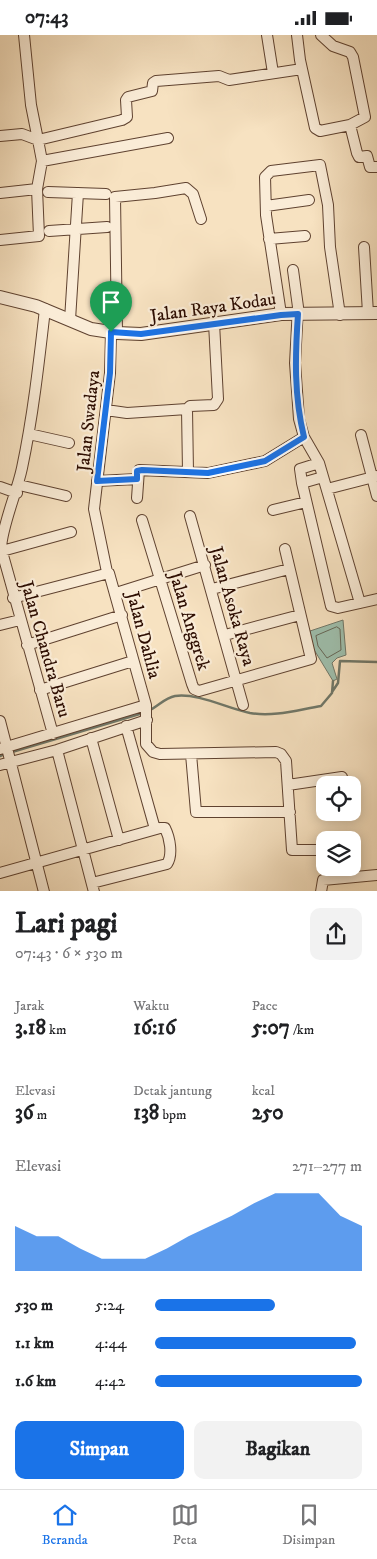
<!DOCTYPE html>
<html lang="id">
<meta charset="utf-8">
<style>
body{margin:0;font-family:"IM FELL DW Pica",serif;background:#f2f2f2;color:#202124;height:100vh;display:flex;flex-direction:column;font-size:19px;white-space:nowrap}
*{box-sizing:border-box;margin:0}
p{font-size:16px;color:#757577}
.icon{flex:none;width:28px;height:28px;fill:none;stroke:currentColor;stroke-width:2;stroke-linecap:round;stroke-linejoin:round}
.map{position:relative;height:856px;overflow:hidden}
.side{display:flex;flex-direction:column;background:#fff;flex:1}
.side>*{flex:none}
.tools{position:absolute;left:316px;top:741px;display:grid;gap:10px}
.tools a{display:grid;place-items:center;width:45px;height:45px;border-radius:10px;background:#fff;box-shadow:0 2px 12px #0003;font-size:25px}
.pin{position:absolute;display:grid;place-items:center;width:42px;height:42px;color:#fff;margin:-51px -21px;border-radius:50% 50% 50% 0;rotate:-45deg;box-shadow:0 0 5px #0007}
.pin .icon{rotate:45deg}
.round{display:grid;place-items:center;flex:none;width:52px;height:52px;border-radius:10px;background:#f2f2f2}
.summary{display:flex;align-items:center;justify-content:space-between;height:85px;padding:0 15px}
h1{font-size:28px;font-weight:700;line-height:38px}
.stats{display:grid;grid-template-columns:repeat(3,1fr);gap:8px;height:85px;padding:5px 15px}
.stats div{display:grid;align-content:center}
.stats b{font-size:21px;font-weight:700}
.stats small{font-size:14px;font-weight:400}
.stats p{font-size:14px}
.chart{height:140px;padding:10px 15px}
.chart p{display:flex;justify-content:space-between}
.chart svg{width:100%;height:90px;margin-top:5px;fill:#1a73e8;opacity:.7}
.button{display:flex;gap:10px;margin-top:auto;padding:10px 15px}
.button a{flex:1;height:58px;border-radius:10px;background:#1a73e8;color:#fff;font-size:20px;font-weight:700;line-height:58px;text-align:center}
.button a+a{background:#f2f2f2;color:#202124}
ul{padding:0 15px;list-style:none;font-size:16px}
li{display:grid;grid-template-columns:80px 60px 1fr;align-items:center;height:38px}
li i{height:12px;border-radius:6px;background:#1a73e8}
.status{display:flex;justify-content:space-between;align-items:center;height:35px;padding:0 25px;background:#fff;direction:ltr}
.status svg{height:14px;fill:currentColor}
.menu{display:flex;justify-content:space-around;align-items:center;height:70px;border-top:1px solid #e0e0e0;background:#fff;font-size:14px;color:#757577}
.menu a{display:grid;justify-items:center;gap:2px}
.menu .selected{color:#1a73e8}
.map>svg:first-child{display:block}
</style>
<div class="status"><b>07:43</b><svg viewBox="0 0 49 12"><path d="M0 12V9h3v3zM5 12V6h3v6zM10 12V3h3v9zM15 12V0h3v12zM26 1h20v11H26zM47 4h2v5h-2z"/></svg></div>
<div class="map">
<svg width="377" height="857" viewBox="0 0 377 857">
<rect width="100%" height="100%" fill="#f7e2c1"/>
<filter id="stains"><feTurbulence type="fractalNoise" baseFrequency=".004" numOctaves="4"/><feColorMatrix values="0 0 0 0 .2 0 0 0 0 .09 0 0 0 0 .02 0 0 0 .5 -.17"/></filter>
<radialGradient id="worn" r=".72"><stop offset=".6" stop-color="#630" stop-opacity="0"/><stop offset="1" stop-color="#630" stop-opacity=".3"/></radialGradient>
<!-- water -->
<path fill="#9ebfad" stroke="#707768" d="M343 585 346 620 337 623 332 628 337 644 333 646 313 613 310 596Z"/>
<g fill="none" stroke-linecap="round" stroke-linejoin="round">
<!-- shore -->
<path stroke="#656656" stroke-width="1" d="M337 592 340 594 341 615 327 623 318 611 316 601Z"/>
<!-- stream -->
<path stroke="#707768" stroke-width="2.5" d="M332 657 338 648 340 626 377 627
M148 676C158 672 164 663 175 661 199 658 226 673 250 678 274 682 297 675 321 671L332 658 333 646
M12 717 143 678
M0 721 7 718"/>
<defs>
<path id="minor" d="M24 0 31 70 38 105 122 85 127 82 126 65 128 62 152 56 153 48 156 46 219 41 229 45 302 34
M267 0 273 38
M297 0 300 25 315 93 320 96 350 90 357 118 359 122 367 121 370 132H377
M321 0 333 11 350 17 353 22 365 82 350 90
M0 101 22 99 38 105 42 126 37 154 39 201 0 205
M42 126 168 103
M48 157 106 159
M0 158 37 154
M266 171 309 165
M49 196 107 192
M269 204 305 201
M364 212 368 278
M293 235 298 272 295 328 299 384 304 402 319 428 360 568
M45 274C39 327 33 381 22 433 17 457 2 491 1 513L53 699
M281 279 266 180 265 142 271 136 320 130 328 170 330 212 340 280
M70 285 78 158
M117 298 115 162 155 158 186 153 193 159 201 184
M106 375 127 378 187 374
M29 399 69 408
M361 400 377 461
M188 437 187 374 190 371 214 370 218 364 214 288
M323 442 302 448 331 571 338 573 377 564
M97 446 137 444
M302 448 300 434 319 428
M19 450 66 461
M0 452 17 458
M327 454 377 441
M137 463 139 435 208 438 265 426 304 402
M273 475 306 467
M190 481 243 670
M142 485 192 649 194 654 199 656 311 624 285 514
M2 516 71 497
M107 537 94 474 110 338 111 297
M212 554 289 534
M116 558 205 530
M13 563 109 538 146 670V709L153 717 160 719 276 717 281 719 286 726 292 815H325
M0 590 20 585
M225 600 300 580
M27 610 122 580
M40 655 133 626
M0 686 44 857
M126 691 155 794
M91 703 119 805
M0 714 146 670
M57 715 94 857
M191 719 196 777H290
M0 730 57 715 147 685
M288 750 342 742
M330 832 331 843
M0 838 160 793H165C170 803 173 820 167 829L92 848
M321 857 323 845 377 840"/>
<path id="tertiary" d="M0 262 36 271 91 294 117 298 141 299 281 279 377 278"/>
</defs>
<!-- minor casing -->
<use href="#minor" stroke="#5f4230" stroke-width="12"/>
<!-- tertiary casing -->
<use href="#tertiary" stroke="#5f4230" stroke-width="14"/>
<!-- minor -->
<use href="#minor" stroke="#faecd7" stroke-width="10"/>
<!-- tertiary -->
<use href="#tertiary" stroke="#faecd7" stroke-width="12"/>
</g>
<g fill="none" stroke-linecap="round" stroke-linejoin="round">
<defs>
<path id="route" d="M298 279C295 322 294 361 304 402L265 426 208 438 142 435 137 436V444L97 446 110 338 111 297 141 299 281 280Z"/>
</defs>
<!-- route casing -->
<use href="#route" stroke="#fff" stroke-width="10"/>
<!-- route -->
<use href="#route" stroke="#1a73e8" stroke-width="6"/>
</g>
<g text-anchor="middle" stroke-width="4.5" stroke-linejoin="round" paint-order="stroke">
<!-- street labels -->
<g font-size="18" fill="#2c0c00" stroke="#faecd7">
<text transform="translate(213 272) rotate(-8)" y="6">Jalan Raya Kodau</text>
<text transform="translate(88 386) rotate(-84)" y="6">Jalan Swadaya</text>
<text transform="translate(233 571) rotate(74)" y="6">Jalan Asoka Raya</text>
<text transform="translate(190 586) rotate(73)" y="6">Jalan Anggrek</text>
<text transform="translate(144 600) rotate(75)" y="6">Jalan Dahlia</text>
<text transform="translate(46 614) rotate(74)" y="6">Jalan Chandra Baru</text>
</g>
</g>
<rect width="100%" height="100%" filter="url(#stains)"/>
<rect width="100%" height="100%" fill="url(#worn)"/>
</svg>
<div class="tools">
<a><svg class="icon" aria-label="locate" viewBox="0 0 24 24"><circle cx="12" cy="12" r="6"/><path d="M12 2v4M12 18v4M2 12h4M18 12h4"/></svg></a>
<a><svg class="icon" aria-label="layers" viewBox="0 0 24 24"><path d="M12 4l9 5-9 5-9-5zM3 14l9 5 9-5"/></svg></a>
</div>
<div class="pin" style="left:111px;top:297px;background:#1e9e55"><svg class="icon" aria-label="arrive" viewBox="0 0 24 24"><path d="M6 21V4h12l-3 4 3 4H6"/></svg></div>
</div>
<section class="side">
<div class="summary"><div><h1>Lari pagi</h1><p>07:43 · 6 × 530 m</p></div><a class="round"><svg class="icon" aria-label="share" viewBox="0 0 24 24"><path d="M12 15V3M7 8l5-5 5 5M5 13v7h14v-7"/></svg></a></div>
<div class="stats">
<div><p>Jarak</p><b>3.18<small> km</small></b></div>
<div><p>Waktu</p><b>16:16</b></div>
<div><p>Pace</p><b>5:07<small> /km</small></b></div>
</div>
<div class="stats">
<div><p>Elevasi</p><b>36<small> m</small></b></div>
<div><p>Detak jantung</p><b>138<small> bpm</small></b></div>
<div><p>kcal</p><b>250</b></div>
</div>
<div class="chart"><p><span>Elevasi</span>271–277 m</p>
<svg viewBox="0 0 160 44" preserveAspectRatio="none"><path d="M0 44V22L10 27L20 27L30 33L40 38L50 38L60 38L70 33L80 27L90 22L100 17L110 11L120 6L130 6L140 6L150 17L160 22V44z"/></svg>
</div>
<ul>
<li><b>530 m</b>5:24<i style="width:58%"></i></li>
<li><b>1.1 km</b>4:44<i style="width:97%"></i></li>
<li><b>1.6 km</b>4:42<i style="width:100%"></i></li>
</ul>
<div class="button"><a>Simpan</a><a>Bagikan</a></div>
</section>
<nav class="menu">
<a class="selected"><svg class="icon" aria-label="home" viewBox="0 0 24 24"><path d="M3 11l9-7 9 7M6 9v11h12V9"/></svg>Beranda</a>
<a><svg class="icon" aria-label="map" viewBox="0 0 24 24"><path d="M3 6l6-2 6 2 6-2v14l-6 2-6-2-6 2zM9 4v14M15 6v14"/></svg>Peta</a>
<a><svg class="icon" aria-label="saved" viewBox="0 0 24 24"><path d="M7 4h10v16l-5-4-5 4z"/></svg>Disimpan</a>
</nav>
